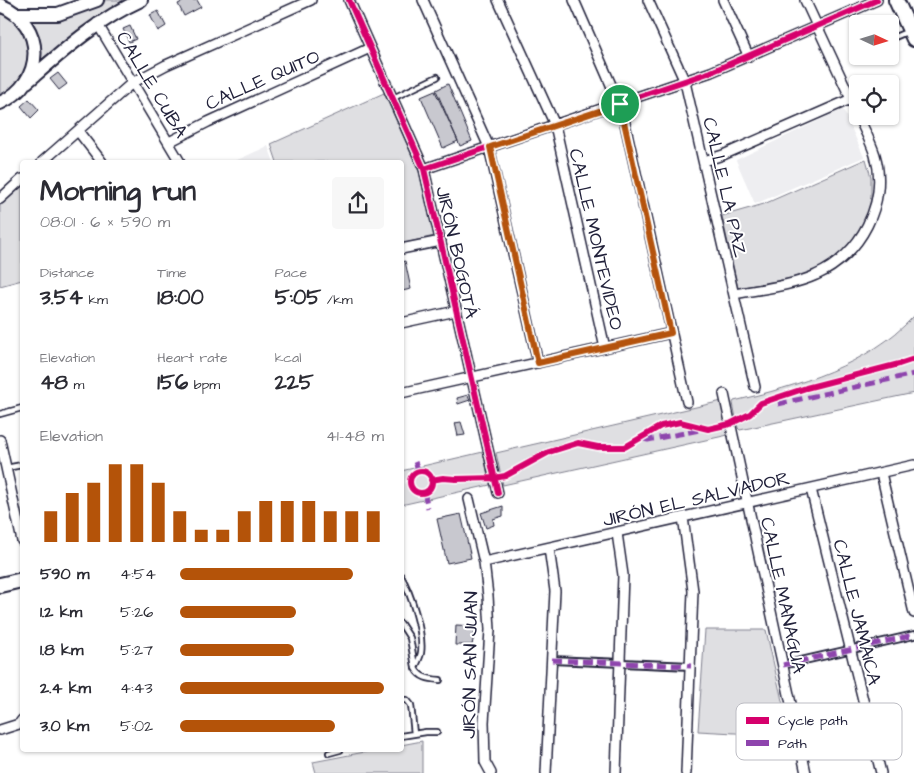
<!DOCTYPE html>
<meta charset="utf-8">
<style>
body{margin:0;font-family:"Architects Daughter",sans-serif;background:#f7f7f7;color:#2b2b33;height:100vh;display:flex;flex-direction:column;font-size:19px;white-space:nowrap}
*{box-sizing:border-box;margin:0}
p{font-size:16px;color:#7c7c81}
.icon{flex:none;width:28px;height:28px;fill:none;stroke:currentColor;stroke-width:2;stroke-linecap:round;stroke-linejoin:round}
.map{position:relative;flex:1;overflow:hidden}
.drawer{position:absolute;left:20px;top:160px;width:384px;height:592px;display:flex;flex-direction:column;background:#fff;border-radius:5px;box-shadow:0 1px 4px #0004}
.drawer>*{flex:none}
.needle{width:32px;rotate:94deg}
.buttons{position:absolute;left:849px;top:15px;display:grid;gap:10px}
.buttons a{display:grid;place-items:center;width:50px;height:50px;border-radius:5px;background:#fff;box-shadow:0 1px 4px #0004;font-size:25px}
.pin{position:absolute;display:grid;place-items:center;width:42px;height:42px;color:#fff;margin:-21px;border:2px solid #fff;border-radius:50%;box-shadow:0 1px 5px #0007}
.round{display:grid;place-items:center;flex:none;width:52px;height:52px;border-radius:5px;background:#f7f7f7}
.overview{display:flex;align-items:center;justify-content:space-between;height:85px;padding:0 20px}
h1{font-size:28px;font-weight:800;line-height:38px}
.metrics{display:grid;grid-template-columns:repeat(3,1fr);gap:8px;height:85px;padding:5px 20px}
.metrics div{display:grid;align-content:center}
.metrics b{font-size:21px;font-weight:800}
.metrics small{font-size:14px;font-weight:400}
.metrics p{font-size:14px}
.chart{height:140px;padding:10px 20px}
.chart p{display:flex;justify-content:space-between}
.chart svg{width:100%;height:90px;margin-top:5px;stroke:#b45309;stroke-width:6}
ul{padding:0 20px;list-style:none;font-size:16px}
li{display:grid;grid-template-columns:80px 60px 1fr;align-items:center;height:38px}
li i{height:12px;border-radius:6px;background:#b45309}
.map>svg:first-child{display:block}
</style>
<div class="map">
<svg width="914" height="773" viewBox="0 0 914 773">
<rect width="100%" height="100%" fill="#fff"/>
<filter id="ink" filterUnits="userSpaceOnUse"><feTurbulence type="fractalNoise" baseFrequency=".02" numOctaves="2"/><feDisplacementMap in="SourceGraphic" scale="10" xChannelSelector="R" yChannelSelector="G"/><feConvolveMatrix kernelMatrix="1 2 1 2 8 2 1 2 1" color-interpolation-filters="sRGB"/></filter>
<g filter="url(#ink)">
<!-- built -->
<path fill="#eeeef1" d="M843 109 864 157 755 204 736 160Z
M268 146 274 162H233Z"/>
<!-- green -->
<path fill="#dfdfe2" stroke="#80808e" d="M107 0H136L91 22 35 64C40 42 40 36 27 18L86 9Z
M0 10 16 20 29 44 30 57 21 83 0 99Z
M384 93 419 171 434 236 401 244V162H277L271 144Z
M866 159 871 177V203L861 229 851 244 833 261 808 275 738 288 722 216 764 204Z
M22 185V280L0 286V204Z
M914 316V393L740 430 738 428 733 403 734 401C797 386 869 365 914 316Z
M722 401 728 435 503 485 496 453Z
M483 452 490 485 401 505V471Z
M705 630H766L790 736 698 731Z
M422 741V773H316L313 762 375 750H401V745Z"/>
<!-- building -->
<path fill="#c8c8cf" stroke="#22223b" d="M186 0H197L201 7 184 16 178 4Z
M158 11 166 26 158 31 150 15Z
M130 26 136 39 129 42 123 29Z
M58 73 67 84 59 90 50 79Z
M448 84 472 141 460 146 436 90Z
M435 91 458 141 443 148 421 97Z
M29 99 39 110 31 118 21 106Z
M405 261 411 289 402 291 401 262Z
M468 395 470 400 458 404 457 398Z
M461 422 465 435 458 436 455 423Z
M503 506V516L493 519 494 525 486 528 481 513Z
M461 514 471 558 447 563 437 519Z
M456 625 476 626 472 645H455Z"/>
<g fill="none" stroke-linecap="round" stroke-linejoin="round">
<defs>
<path id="service" d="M890 39 909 31
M393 98 437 77
M0 414 22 408
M6 468 22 465
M401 576C411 594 424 633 421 653 420 658 417 663 415 668 420 678 429 679 440 680
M401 624 410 638 415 667
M401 700H407L411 705 414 734
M401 736 426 732H437
M329 753 340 750"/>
<path id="pedestrian" d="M552 660 691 666
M783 665 914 635"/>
<path id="minor" d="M349 0 424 169 498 493
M423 0 489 147 538 363
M498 0 555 125 605 348
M574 0 622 110 687 402
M648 0 685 82 755 387
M723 0 749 57
M805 0 858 114
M97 23 180 162
M78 131 102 162
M169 142 208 122 370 48
M704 161 723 155 851 99
M42 162 132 83 166 65 311 0
M424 169 711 72 877 0
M0 199 22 179
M401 249 441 241
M734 294C760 289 792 286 816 275 860 256 889 202 875 155 871 142 864 129 858 116
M401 323 456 311
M401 393 671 333
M724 394 806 773
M0 440 22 541
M881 473 914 613
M811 489 881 773
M469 499 484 562 488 596 490 630 484 722 485 762 491 773
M683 517 693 591 686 773
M484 562 914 465
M0 730 19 724 22 720
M546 773 555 591 549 548
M616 773 623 575 617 533"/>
<path id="secondary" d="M0 5C47 24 45 83 0 103
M17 14H58L97 0
M27 82C63 51 97 20 141 0"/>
<path id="primary" d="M896 0 914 39
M0 585 22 580"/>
</defs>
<!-- service casing -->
<use href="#service" stroke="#22223b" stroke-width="8"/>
<!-- pedestrian casing -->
<use href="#pedestrian" stroke="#22223b" stroke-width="10"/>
<!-- minor casing -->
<use href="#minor" stroke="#22223b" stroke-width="12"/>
<!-- secondary casing -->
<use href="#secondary" stroke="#22223b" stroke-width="16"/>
<!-- primary casing -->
<use href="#primary" stroke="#22223b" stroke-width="18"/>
<!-- service -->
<use href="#service" stroke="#fff" stroke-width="4.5"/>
<!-- pedestrian -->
<use href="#pedestrian" stroke="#fff" stroke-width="6"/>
<!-- minor -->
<use href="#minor" stroke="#fff" stroke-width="9"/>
<!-- secondary -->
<use href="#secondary" stroke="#fff" stroke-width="12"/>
<!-- primary -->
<use href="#primary" stroke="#fff" stroke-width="14"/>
<!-- quiet -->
<path stroke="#8e44ad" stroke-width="5" stroke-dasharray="10 5" stroke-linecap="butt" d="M778 404 914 374
M644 439 648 440 700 430
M415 462 419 471
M424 492 428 508
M552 660 691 666
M783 665 914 635"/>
<defs>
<path id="cycleway" d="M349 0 424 169 498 493
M424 169 711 72 877 0
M410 482a11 11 0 1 1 22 0a11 11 0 1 1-22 0Z
M431 480 443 478 456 479 494 478 505 476 549 452 578 443 598 447H625L661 426 671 424 680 422 708 429 730 424 750 414 761 403 806 388 899 364 914 359"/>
</defs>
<!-- cycleway casing -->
<use href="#cycleway" stroke="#fff" stroke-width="9"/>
<!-- cycleway -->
<use href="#cycleway" stroke="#d6006c" stroke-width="6"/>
</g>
</g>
<g fill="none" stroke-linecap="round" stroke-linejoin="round" filter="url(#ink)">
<defs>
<path id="route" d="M620 104 671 333 538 363 490 147Z"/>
</defs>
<!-- route casing -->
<use href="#route" stroke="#fff" stroke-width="10"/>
<!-- route -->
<use href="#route" stroke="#b45309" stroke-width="6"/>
</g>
<g text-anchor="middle" stroke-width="4" stroke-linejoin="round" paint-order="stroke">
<!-- street labels -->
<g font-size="19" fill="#22223b" stroke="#fff">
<text transform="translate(262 79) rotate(-24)" y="7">CALLE QUITO</text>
<text transform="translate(153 84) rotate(59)" y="7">CALLE CUBA</text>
<text transform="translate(726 187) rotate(77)" y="7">CALLE LA PAZ</text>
<text transform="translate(597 239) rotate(77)" y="7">CALLE MONTEVIDEO</text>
<text transform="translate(458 252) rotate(77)" y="7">JIRÓN BOGOTÁ</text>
<text transform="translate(696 498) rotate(-13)" y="7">JIRÓN EL SALVADOR</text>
<text transform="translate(784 595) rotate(78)" y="7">CALLE MANAGUA</text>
<text transform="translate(858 612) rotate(76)" y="7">CALLE JAMAICA</text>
<text transform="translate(469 665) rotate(-89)" y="7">JIRÓN SAN JUAN</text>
</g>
</g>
<!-- legend -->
<rect x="736" y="703" width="166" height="57" rx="8" fill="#fff" stroke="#bdbdc4" stroke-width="1"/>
<rect x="746" y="717" width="23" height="7" fill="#d6006c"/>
<rect x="746" y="740" width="23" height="6" fill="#8e44ad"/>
<g font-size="14" fill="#22223b">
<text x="778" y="725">Cycle path</text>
<text x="778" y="748">Path</text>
</g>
</svg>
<div class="buttons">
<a><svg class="needle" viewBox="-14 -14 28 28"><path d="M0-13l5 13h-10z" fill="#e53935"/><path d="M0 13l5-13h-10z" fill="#7c7c81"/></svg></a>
<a><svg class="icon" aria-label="locate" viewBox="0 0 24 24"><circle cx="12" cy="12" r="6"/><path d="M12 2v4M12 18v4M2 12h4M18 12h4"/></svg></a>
</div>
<div class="pin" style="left:620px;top:104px;background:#1e9e55"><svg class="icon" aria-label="arrive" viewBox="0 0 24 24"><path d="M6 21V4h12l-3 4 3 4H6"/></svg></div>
<section class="drawer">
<div class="overview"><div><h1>Morning run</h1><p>08:01 · 6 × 590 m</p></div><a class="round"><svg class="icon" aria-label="share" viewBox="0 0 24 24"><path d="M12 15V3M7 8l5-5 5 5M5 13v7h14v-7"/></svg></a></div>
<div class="metrics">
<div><p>Distance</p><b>3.54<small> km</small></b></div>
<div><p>Time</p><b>18:00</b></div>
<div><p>Pace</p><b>5:05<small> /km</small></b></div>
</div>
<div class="metrics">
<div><p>Elevation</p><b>48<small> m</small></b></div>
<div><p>Heart rate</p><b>156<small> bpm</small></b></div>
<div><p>kcal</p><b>225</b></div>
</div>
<div class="chart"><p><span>Elevation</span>41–48 m</p>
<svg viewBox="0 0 160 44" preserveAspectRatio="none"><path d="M5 44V29M15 44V20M25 44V15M35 44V6M45 44V6M55 44V15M65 44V29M75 44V38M85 44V38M95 44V29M105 44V24M115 44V24M125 44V24M135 44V29M145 44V29M155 44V29"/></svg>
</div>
<ul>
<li><b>590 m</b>4:54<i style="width:85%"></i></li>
<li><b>1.2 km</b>5:26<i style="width:57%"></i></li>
<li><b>1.8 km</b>5:27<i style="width:56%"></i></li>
<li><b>2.4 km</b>4:43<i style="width:100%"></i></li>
<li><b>3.0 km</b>5:02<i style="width:76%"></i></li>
</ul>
</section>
</div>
